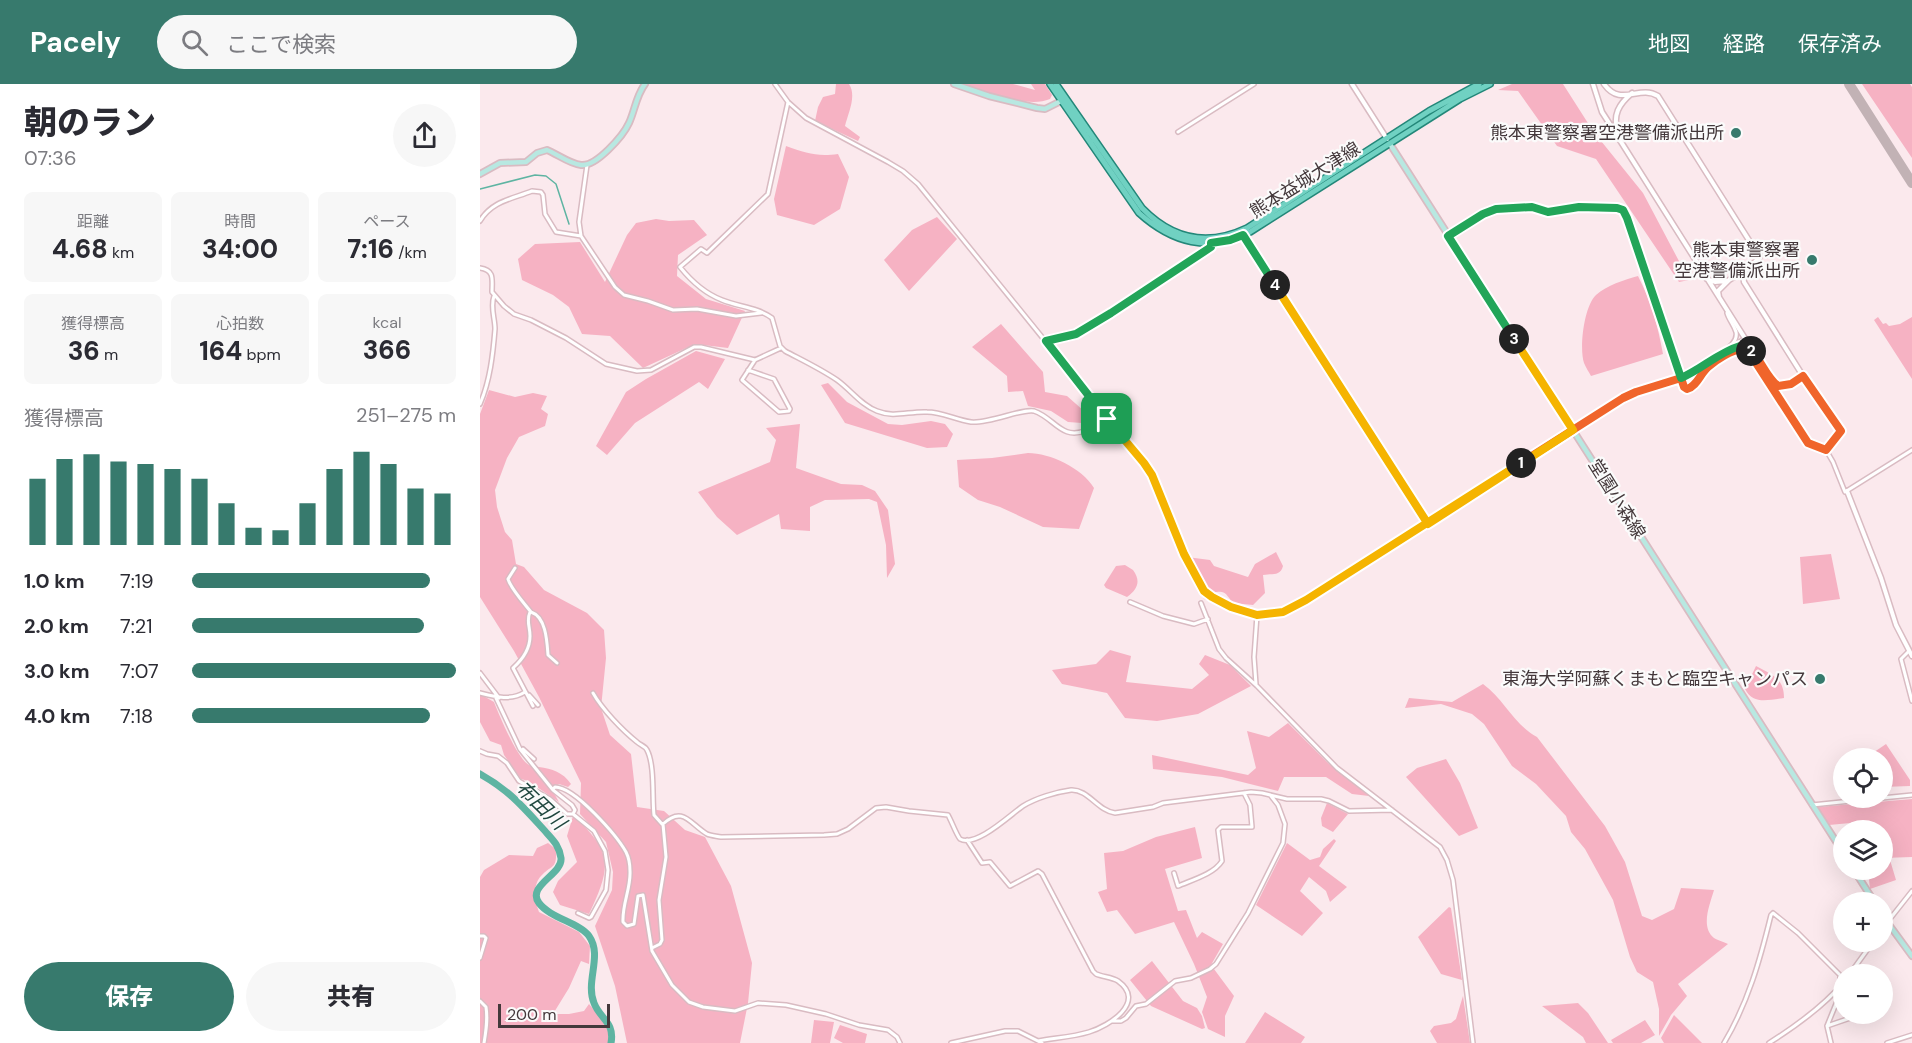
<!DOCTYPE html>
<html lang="ja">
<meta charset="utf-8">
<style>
body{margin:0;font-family:"DM Sans","Noto Sans JP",sans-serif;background:#f7f7f7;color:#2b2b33;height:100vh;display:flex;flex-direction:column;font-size:22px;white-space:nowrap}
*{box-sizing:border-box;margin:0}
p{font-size:20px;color:#7c7c81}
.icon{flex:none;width:33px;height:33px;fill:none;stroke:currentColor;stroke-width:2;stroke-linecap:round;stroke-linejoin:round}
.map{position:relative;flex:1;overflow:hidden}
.side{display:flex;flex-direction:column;background:#fff;width:480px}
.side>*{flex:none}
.fabs{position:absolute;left:1353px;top:664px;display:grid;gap:12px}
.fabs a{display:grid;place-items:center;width:60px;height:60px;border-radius:50%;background:#fff;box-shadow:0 6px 24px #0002;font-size:30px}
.scale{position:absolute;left:18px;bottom:15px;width:112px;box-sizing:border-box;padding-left:6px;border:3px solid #44383b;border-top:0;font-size:16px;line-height:21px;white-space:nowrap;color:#44383b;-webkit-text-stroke:4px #fbfbfb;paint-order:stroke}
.pin{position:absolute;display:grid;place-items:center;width:51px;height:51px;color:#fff;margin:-26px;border-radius:12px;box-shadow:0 3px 9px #0006}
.km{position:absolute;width:30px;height:30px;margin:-15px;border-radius:50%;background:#222;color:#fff;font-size:16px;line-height:30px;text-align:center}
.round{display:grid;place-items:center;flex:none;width:63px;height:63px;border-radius:32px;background:#f7f7f7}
.overview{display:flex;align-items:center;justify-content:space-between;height:102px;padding:0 24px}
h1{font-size:33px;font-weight:800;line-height:45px}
.metrics{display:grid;grid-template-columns:repeat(3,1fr);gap:9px;height:102px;padding:6px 24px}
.metrics div{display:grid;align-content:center;border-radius:9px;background:#f7f7f7;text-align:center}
.metrics b{font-size:26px;font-weight:800}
.metrics small{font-size:16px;font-weight:400}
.metrics p{font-size:16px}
.chart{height:168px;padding:12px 24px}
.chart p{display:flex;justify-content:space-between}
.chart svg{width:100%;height:108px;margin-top:6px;stroke:#377a6d;stroke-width:6}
.action{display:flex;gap:12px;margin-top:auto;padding:12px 24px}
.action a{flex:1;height:69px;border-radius:36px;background:#377a6d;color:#fff;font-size:24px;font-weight:800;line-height:69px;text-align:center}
.action a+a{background:#f7f7f7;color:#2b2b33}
ul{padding:0 24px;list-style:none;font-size:20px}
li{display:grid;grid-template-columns:96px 72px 1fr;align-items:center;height:45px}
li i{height:15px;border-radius:8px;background:#377a6d}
header{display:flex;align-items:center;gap:36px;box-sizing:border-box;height:84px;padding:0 30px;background:#377a6d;color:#fff}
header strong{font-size:28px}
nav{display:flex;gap:33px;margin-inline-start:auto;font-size:21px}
.search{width:420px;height:54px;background:#f7f7f7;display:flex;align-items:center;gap:15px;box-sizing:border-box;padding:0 21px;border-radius:33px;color:#7c7c81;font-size:22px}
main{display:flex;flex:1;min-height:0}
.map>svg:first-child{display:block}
</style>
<header>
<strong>Pacely</strong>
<div class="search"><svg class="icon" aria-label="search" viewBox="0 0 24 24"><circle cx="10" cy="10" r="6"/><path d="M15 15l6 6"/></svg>ここで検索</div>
<nav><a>地図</a><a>経路</a><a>保存済み</a></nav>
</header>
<main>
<section class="side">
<div class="overview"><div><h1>朝のラン</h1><p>07:36</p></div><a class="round"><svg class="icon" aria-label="share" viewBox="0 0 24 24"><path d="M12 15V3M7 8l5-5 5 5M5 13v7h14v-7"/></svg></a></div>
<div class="metrics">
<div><p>距離</p><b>4.68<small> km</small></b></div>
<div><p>時間</p><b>34:00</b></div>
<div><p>ペース</p><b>7:16<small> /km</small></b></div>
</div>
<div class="metrics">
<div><p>獲得標高</p><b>36<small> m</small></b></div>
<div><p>心拍数</p><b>164<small> bpm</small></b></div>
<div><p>kcal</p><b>366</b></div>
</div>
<div class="chart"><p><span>獲得標高</span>251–275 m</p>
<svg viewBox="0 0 160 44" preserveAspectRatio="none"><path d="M5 44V17M15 44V9M25 44V7M35 44V10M45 44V11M55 44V13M65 44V17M75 44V27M85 44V37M95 44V38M105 44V27M115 44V13M125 44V6M135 44V11M145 44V21M155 44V23"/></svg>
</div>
<ul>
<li><b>1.0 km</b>7:19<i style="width:90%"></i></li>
<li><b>2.0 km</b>7:21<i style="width:88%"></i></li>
<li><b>3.0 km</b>7:07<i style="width:100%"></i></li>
<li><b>4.0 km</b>7:18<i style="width:90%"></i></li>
</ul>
<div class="action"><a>保存</a><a>共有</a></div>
</section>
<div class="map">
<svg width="1432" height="959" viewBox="0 0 1432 959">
<rect width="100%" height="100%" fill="#fbe9ed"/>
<!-- green -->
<path fill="#f6b2c3" d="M356 0H369C377 12 368 29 365 42L380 53 378 57 335 37 338 23 343 13 355 10Z
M483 0H533L555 6 551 0H565L572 11 570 15C547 25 506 7 483 0Z
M1032 0H1083L1113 47 1163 109 1209 196 1199 198 1116 75 1077 62 1038 7 1018 6Z
M1382 0H1430L1432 3V74Z
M306 62C326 69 337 73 358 70L369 93 360 125 334 141 297 131 294 115Z
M457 133 477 155 429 207 404 176 432 146Z
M176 135 189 137 214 136 227 151 198 171 197 192 226 215 265 227 248 264 215 260 163 284 130 252 102 250 89 223 73 211 42 196 38 175 55 160 100 158 125 198 147 151 156 139Z
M1158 192C1171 217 1178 242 1183 270L1111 292C1109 288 1106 284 1104 279 1099 264 1104 222 1116 211 1127 201 1144 196 1158 192Z
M1398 233 1403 240 1406 239 1409 242 1420 240 1432 233V295L1394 236Z
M521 240 563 288 565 308 587 312 604 327 602 339 588 338 571 327 548 322 543 307 528 308 527 292 492 263Z
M216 267 245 275 228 305 219 298 155 339 127 371 116 362 146 308 166 295Z
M348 299 367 318 408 340 422 341 451 337 465 340 473 350 467 363 447 364 365 339 341 301Z
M9 306 35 313 53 309 67 312 61 325 68 330 65 342 39 353 27 374 15 406 17 423 25 448 32 456 36 480 44 483 64 506 107 529 124 546 126 574 121 624 130 651 151 670 157 723 184 727 205 746 225 753 251 802 272 879 268 919 260 959H147L135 902 115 842 132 806 133 788 126 758 100 730 101 699 59 613 34 567 0 513V330Z
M320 340 316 384 361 400 382 401 395 407 408 426 415 480 407 494 406 461 397 418 389 415 345 416 330 423V447L301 445 299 430 257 451 237 433 218 408 290 378 296 356 286 344Z
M548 369C570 369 602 384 614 404L599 445 563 443 520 423 498 416 479 403 477 376 512 374Z
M796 468 803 482C800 493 792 489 783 491L785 509 773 521 753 519C744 508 746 506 731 509L727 516 724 515 707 473 730 476 734 482 768 493 775 480Z
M1351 470 1360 515 1323 520 1320 473Z
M645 481 653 486C661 497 658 505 647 513L626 504 624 501 636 482Z
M630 566 651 572 646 598 712 605 729 591 719 580 725 571 750 581 771 602 718 630 677 637 645 634 627 609 582 600 572 586 616 580Z
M1276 582C1292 591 1304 594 1304 614 1288 616 1273 621 1265 605Z
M1003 600C1024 615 1034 641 1057 653L1125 742 1145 778 1162 832 1172 836 1194 825 1201 804 1234 806C1230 820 1220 843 1234 854 1237 856 1244 858 1248 860L1198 900 1207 912 1191 931 1179 952V925L1173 898 1157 888 1150 873 1133 816 1105 765 1091 748 1086 732 1056 700 1032 682 1004 640 992 630 961 620 925 624 929 614 972 618Z
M0 610 14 618C19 631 37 674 49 681 52 683 55 682 59 683 72 685 83 688 91 700L88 703 79 700 70 706 75 711 79 718 48 697 41 695 24 671 21 661 10 657 0 638Z
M808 639 848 679 889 712 872 710 846 693H804L798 707 742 693 673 685 672 671 768 691 776 684 767 647 789 653Z
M1406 660 1430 696V702L1403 703 1402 675H1384Z
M966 675 980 699 998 744 979 752 926 693 937 684Z
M1432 715V773L1403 774 1402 747H1383L1381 738 1349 741 1338 723Z
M847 719 868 730 853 748 842 742 841 734Z
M93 732C134 768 131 783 109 830L80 821 73 808 78 797 97 778 87 752Z
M715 743 722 774 685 785 698 827 706 826 717 854 722 848 743 860 731 881 754 912 745 932V953L728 945 722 928 727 913 714 880 694 838 655 850 637 826 627 828 618 808 627 805 624 769 643 767 676 753Z
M854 755 856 757 839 782 867 803 850 818 846 807 829 793 820 807 843 829 822 852 776 821 807 759 830 776 840 773 843 765Z
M68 759 76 765C77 786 72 780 61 792 52 802 55 817 59 828L99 848 110 862 109 880 101 877 89 904 73 930H89L104 927 109 920C119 932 132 943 128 959H0V793L4 786 29 771 53 772 57 764Z
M1403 776H1410L1416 796 1390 805 1388 786H1402Z
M969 823 971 824 982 896 961 890 938 853Z
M672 877 703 917 717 924 722 932 725 944 722 945 671 922 650 896Z
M983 912 990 959H957L950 947 954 942 971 939 976 935Z
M1098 919 1108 929 1128 959H1106L1103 953 1062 922Z
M785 928 825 953 821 959H765Z
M1194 931 1222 959H1184L1181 954Z
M334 936 354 938 350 959H331Z
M1165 936 1175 951 1161 959H1133L1131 956Z
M360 941 387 950 385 959H363L354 954Z"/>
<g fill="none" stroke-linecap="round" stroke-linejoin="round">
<!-- stream -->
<path stroke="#5eb4a2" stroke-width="1.5" d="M0 105 55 91 66 92 76 100 89 140"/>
<!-- river -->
<path stroke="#5eb4a2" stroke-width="7" d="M0 690C29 706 43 723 65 747 73 756 79 761 81 774 83 790 46 802 59 819 70 834 100 839 109 852 123 872 105 897 114 919 120 935 135 938 131 959"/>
<!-- taxiway -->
<path stroke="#c2b2b5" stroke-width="10" d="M1369 0 1432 99"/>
<defs>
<path id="minor" d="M295 0 308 18 326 34 408 78 423 87 438 100 664 379 679 405 704 470 719 499
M308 18 288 110 227 169 221 165 200 183C212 198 224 209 242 216 259 223 277 223 292 234L300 262 305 267C322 276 341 285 357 296 371 306 381 321 397 327 414 334 429 327 447 328 462 328 476 336 491 338 509 340 543 324 554 327 575 334 581 357 607 346 615 343 622 341 627 335
M698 48 774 0
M107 81 99 138 101 152 135 203 144 211 168 217 193 226 217 225 256 232 281 229
M0 137C12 117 32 115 52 107L61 108 63 111 65 130 76 148 101 152
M763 150 947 439
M968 152 1003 130 1016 125 1052 123 1068 128 1099 123 1142 125 1147 134 1204 303 1207 305C1217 302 1220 290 1228 283 1237 275 1251 266 1264 265L1271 271 1328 359 1346 366 1353 378 1365 408 1432 366
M0 184C15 186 12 196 12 208L24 222 34 230 51 236 86 254 126 280 157 287 171 286 214 263H221L275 276 301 264
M566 257 596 250 631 229 731 163V159
M1255 263C1262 261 1267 263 1273 269
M1231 277C1239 269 1259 261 1256 248 1254 241 1249 236 1247 229
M268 286 294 295 310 325 309 327 299 328 262 296 275 276
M0 320C10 297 13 270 15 245 15 234 10 223 14 212
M35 484 28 495C31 505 44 519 51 528 66 533 67 557 68 571L77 579
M650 518 683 532 714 540 728 535
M721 519 739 565 746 574 777 602 857 684 960 763 967 776 973 796 993 959
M50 528C46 537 50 542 50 552 50 566 42 576 33 584L53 622
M1429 567 1421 575 1432 617
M0 589 19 614
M776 600 774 573 777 531
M0 609C16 613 31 617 45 608
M113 609C122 625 142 646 157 658 160 661 165 662 167 666 175 681 172 714 174 731L182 740
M49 611 58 621
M43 665 54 675
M0 667 7 670 18 672 27 679 39 697 70 715 87 730H93L95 726 92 721 73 706 40 665 16 614
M74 704 75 703C95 703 137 752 146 768 149 774 150 780 150 787 151 804 142 820 143 838L147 842 154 840 158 812 163 811 172 867 192 901 209 918 223 923 255 927 278 919 306 921 346 930 379 941 408 946 417 953 420 959
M1402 714 1432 711
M1332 721 1400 714
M93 730 114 747 125 767 128 786 126 806 111 833 109 834 98 829
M487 756 502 779 510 778 530 802 558 787 562 790 613 887 616 890C623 893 632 893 638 897 667 918 629 942 609 948 593 953 574 954 558 957
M694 789 698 802C712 796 734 790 742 777L738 746 741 743H772L770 721 764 709
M1402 845 1432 807
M0 852H4L6 854 0 874
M172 864 180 860 182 856 179 816 186 773 183 740C203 721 210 740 227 750 231 752 237 752 241 753L344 751 357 750 368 745 396 724 406 723 429 727 468 731C471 736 477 752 480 755 496 764 531 730 543 722 556 714 576 708 591 706 608 705 618 727 635 729L673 723 683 719 771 708 782 709 807 715H841L849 717 869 727 912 726
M1369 891 1393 858
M0 917 6 923C8 936 6 947 4 959
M633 937H641L646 934 656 922 666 920 695 897 711 894 730 885 736 880 768 829 803 759 805 740 798 721 791 712
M1347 942 1382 930
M471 959 525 947H538L562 959
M1244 959C1268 919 1280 876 1291 831L1293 829 1318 849 1360 891V910L1347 942 1351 959
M1289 959C1316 942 1343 923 1364 898
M1407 959 1432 951"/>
<path id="tertiary" d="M872 0 907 55
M1113 0 1122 28 1131 42 1290 294C1303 308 1310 301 1323 292
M1124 0C1141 24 1159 0 1178 12L1277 169V176L1272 181
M1138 49C1132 31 1139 20 1152 9
M1276 179C1281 174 1281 170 1277 165
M1267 185 1263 191 1264 198 1323 292 1361 347 1346 366
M1227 195 1235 198 1246 197
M1239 213 1238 207 1249 196 1265 186
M1367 407 1401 494 1416 541 1432 572
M719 499C736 524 772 534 801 529 821 525 871 488 891 476 975 422 1059 368 1143 314 1163 304 1185 302 1205 293 1226 283 1246 268 1265 255"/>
<path id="secondary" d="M474 0 509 12 557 24 565 25 583 16
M910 60 1364 770
M0 90 20 79 46 78 57 69 67 66C77 70 90 80 101 81 116 83 143 52 149 39 155 26 156 12 165 0
M1374 786 1395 819
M1402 831 1432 872"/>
<path id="primary" d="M570 0 659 129C691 158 730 170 770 148L980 15 1010 0
M576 0 662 124C692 155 727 163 767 144L949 27 999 0"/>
</defs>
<!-- minor casing -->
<use href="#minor" stroke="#d9bbc2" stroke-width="6"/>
<!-- tertiary casing -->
<use href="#tertiary" stroke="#d9bbc2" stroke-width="7"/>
<!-- secondary casing -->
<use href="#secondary" stroke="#d9bbc2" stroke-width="8"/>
<!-- primary casing -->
<use href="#primary" stroke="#238779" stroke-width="8"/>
<!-- minor -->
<use href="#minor" stroke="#fff" stroke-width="3"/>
<!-- tertiary -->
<use href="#tertiary" stroke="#fff" stroke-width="4"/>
<!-- secondary -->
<use href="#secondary" stroke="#b8e8e1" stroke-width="4.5"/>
<!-- primary -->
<use href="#primary" stroke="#70d1c2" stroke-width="5"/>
</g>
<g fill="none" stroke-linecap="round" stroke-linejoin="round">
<defs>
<path id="split-1" d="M627 335 664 379 672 391 704 470 724 507 732 513 751 523 777 531 803 528 826 516 1041 379"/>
<path id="split-2" d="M1041 379 1143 314 1156 308 1201 294 1204 303 1207 305C1217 302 1220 290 1228 283 1237 275 1251 266 1263 265L1271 271 1328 359 1346 366 1361 347 1323 292 1311 300 1298 302C1286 293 1282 277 1271 267"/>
<path id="split-3" d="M1034 255 968 152 1003 130 1016 125 1052 123 1068 128 1099 123 1137 124 1143 126 1147 134 1201 294C1222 285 1239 268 1260 262L1271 267"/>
<path id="split-4" d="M795 201 948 440 1093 346 1034 255"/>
<path id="split-5" d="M627 335 566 257 596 250 631 229 731 163V159L750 156 763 151 795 201"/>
</defs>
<!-- split-1 casing -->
<use href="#split-1" stroke="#fff" stroke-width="12"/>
<!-- split-2 casing -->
<use href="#split-2" stroke="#fff" stroke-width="12"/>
<!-- split-3 casing -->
<use href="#split-3" stroke="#fff" stroke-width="12"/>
<!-- split-4 casing -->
<use href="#split-4" stroke="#fff" stroke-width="12"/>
<!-- split-5 casing -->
<use href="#split-5" stroke="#fff" stroke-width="12"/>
<!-- split-1 -->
<use href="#split-1" stroke="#f5b400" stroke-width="8"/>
<!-- split-2 -->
<use href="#split-2" stroke="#f0652b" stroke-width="8"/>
<!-- split-3 -->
<use href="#split-3" stroke="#22a559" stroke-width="8"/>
<!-- split-4 -->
<use href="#split-4" stroke="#f5b400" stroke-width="8"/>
<!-- split-5 -->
<use href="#split-5" stroke="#22a559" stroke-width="8"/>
</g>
<!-- markers -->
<g fill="#377a6d" stroke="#fbfbfb" stroke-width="2">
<circle cx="1256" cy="49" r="6"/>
<circle cx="1332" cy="176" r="6"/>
<circle cx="1340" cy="595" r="6"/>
</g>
<g text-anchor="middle" stroke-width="4.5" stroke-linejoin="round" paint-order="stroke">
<!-- poi labels -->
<g font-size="18" fill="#44383b" stroke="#fbfbfb" text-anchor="end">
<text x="1244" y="55">熊本東警察署空港警備派出所</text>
<text x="1320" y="172">熊本東警察署<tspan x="1320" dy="21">空港警備派出所</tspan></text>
<text x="1328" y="601">東海大学阿蘇くまもと臨空キャンパス</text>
</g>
<!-- street labels -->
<g font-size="18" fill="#44383b" stroke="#fbfbfb">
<text transform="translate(825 96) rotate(-32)" y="6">熊本益城大津線</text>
<text transform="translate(1137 415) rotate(58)" y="6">堂園小森線</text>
</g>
<!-- water labels -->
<g font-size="20" font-style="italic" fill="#20473f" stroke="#fbfbfb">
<text transform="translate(61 721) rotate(44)" y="7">布田川</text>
</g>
</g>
</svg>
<div class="fabs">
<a><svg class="icon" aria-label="locate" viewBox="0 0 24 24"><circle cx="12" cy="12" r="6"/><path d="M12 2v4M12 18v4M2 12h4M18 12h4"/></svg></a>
<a><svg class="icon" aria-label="layers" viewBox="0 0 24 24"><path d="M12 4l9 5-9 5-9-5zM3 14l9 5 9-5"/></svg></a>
<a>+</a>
<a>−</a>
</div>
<div class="scale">200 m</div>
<div class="pin" style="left:627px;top:335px;background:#1e9e55"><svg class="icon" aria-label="arrive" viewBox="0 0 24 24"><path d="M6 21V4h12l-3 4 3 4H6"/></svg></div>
<b class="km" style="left:1041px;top:379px">1</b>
<b class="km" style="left:1271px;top:267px">2</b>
<b class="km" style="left:1034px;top:255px">3</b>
<b class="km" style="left:795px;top:201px">4</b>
</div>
</main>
